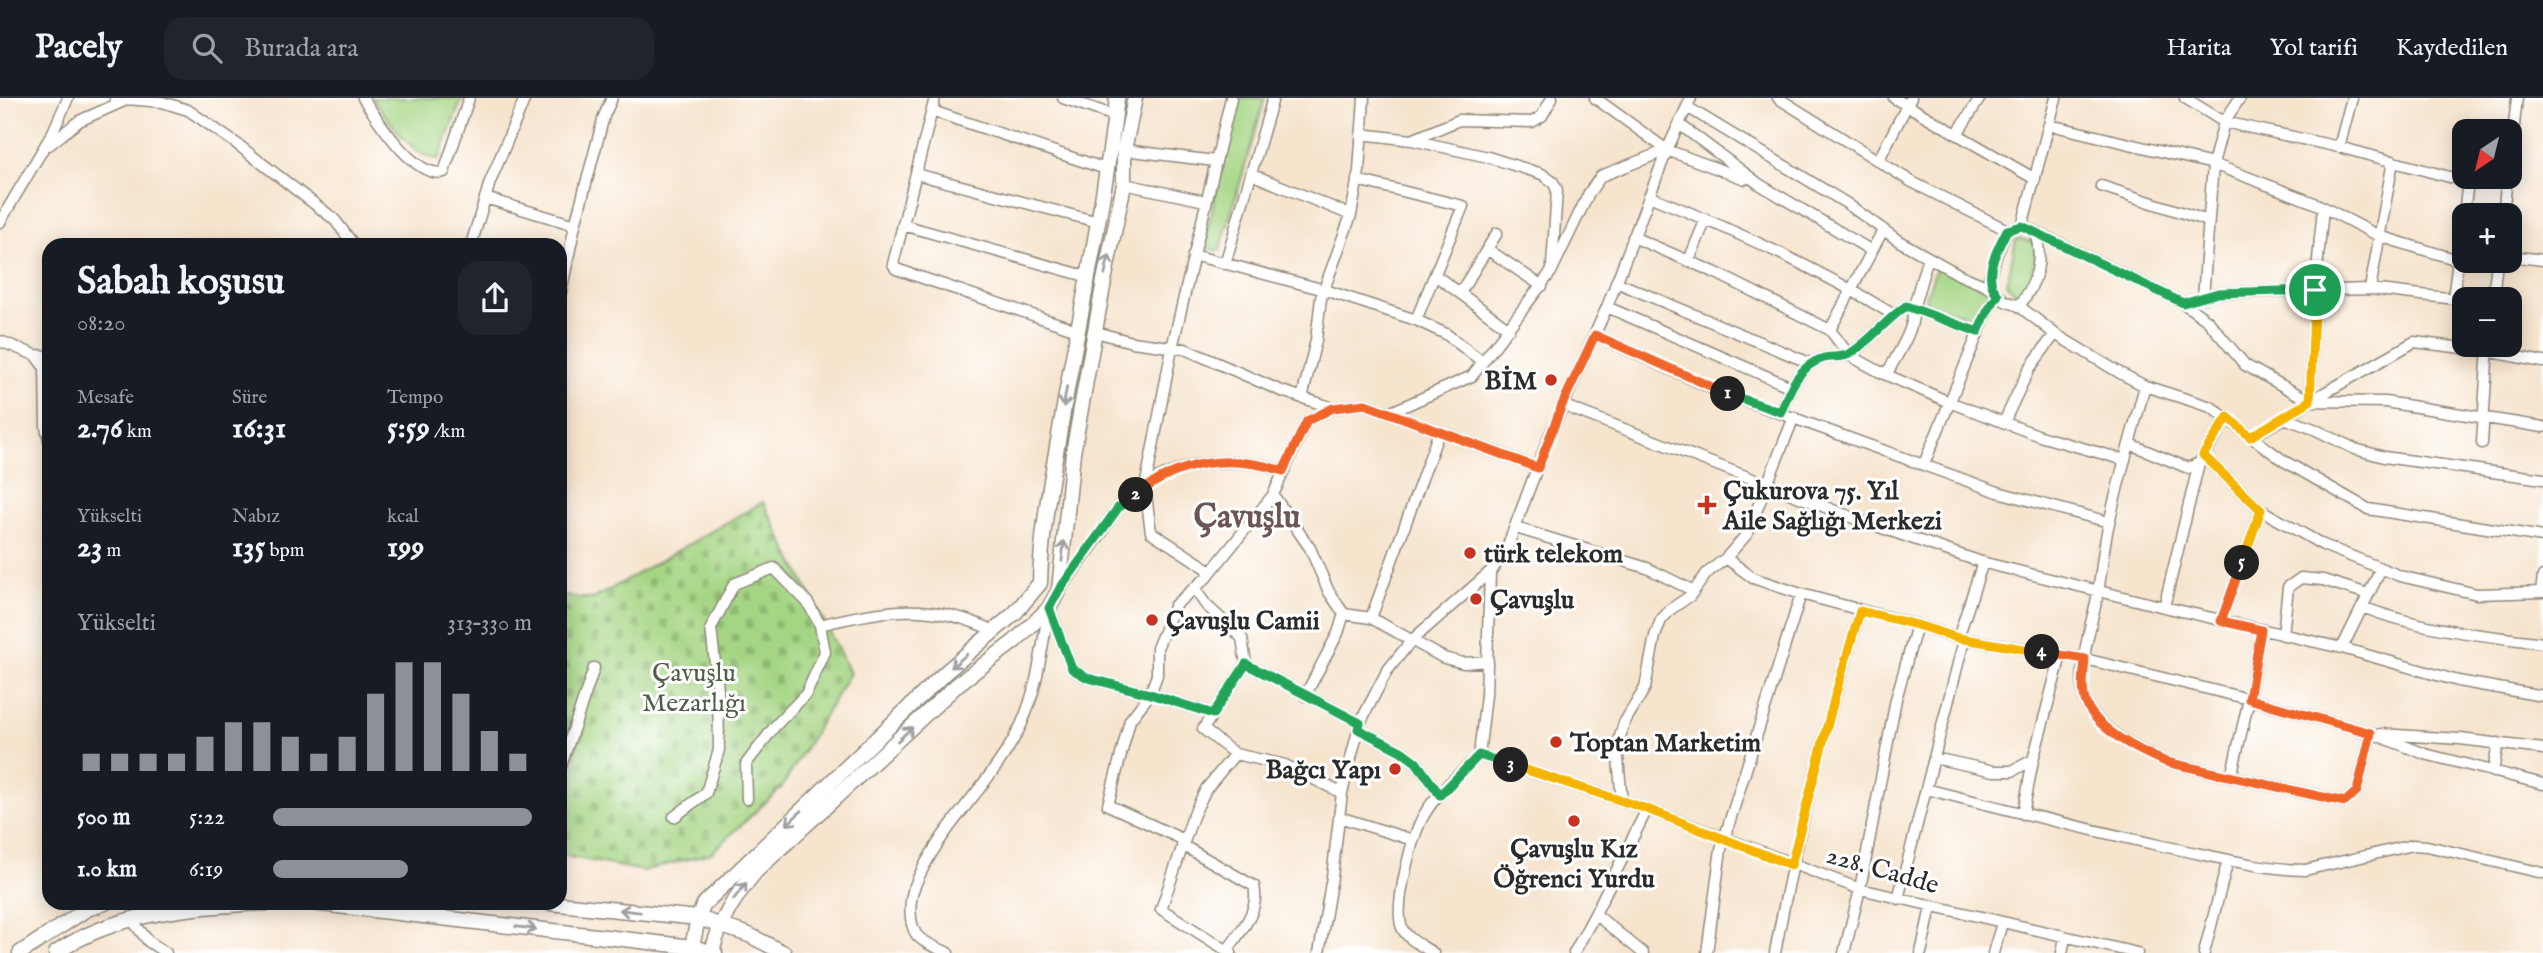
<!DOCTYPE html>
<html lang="tr">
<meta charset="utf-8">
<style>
body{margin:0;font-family:"IM FELL English",serif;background:#20242c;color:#f1f3f6;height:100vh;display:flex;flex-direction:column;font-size:26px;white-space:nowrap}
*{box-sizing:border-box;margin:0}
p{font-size:23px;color:#9ea1a6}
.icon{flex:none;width:38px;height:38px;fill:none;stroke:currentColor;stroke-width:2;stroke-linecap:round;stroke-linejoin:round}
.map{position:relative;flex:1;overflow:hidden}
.details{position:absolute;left:42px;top:140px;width:525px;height:672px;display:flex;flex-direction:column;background:#171b24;border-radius:21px;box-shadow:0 4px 18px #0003}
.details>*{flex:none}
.needle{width:46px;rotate:215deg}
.fabs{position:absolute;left:2452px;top:21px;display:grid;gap:14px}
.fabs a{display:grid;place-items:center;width:70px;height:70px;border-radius:14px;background:#171b24;box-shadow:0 4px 18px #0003;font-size:35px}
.pin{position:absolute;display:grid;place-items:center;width:60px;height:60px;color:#fff;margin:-30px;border:4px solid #fff;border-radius:50%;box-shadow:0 2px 7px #0007}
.km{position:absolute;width:35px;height:35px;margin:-18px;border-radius:50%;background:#222;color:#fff;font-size:19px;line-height:35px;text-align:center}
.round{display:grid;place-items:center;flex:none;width:74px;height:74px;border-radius:21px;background:#20242c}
.overview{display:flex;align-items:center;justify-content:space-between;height:119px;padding:0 35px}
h1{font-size:38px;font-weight:700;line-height:52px}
.stats{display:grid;grid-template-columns:repeat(3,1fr);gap:10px;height:119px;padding:7px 35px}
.stats div{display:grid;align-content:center}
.stats b{font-size:30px;font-weight:700}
.stats small{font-size:19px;font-weight:400}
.stats p{font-size:19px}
.chart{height:196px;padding:14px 35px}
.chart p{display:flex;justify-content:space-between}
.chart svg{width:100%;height:126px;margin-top:7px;stroke:#8c9099;stroke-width:6}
ul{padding:0 35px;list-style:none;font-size:23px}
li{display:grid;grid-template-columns:112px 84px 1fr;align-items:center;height:52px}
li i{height:18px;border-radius:9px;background:#8c9099}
header{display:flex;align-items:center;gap:42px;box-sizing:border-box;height:98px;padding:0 35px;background:#171b24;border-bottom:2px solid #363941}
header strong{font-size:33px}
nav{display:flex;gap:38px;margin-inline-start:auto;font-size:24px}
.search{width:490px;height:63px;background:#20242c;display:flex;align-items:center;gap:18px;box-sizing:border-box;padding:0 24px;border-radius:21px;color:#9ea1a6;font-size:26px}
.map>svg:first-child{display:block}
</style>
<header>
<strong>Pacely</strong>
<div class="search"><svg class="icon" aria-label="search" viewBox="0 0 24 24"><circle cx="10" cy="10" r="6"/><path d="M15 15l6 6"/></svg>Burada ara</div>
<nav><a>Harita</a><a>Yol tarifi</a><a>Kaydedilen</a></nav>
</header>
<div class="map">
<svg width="2543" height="855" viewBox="0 0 2543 855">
<defs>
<pattern id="cemetery-stones" width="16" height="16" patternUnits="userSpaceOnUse" patternTransform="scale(1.75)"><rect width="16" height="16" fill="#a5d583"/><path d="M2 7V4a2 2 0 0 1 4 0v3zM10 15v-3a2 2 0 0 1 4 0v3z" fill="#8eb771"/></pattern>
</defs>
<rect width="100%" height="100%" fill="#fff"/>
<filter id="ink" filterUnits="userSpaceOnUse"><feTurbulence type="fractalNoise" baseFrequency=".0143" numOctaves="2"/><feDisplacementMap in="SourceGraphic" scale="14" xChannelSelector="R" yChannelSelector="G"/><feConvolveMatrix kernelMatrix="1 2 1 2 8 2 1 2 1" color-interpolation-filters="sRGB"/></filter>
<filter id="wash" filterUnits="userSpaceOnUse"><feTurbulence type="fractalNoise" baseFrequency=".00686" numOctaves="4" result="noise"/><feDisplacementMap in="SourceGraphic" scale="28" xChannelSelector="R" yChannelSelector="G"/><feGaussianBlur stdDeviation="1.57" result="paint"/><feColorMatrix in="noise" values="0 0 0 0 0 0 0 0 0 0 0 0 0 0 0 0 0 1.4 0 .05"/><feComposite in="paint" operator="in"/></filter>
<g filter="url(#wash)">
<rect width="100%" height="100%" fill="#f6e4cd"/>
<!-- cemetery -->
<path fill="url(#cemetery-stones)" stroke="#688057" stroke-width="2" d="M763 404 850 575 782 689 711 755 643 773 560 757V692L574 676 576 638 560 624V498L593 501Z"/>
<!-- park -->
<path fill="#a5d583" stroke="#688057" stroke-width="2" d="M372 0H462L439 61C412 61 388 20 372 0Z
M1238 0H1265L1220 153 1203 150Z
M2016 140 2034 144C2038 167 2031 180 2018 198L2007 187Z
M1938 165 1992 194 1980 217 1974 220 1927 206 1926 200Z"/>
</g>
<g filter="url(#ink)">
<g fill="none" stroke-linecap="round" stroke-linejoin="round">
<defs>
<path id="minor" d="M115 0 162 4 188 12 237 46 334 121 354 147
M363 0C377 21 415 82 444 74L469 0
M935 0 893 166 896 171 1077 232
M1063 0 1115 18
M1595 0 1667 52 1745 81
M1778 0 1912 84 2007 132
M1894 0 2035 81
M2185 0 2224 24 2339 49 2468 84 2453 201
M1687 9 1846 105 1899 143 1960 177 1991 190
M932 13 1106 71
M1679 26 1759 86 1872 153
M2050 27 2213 66 2317 106 2379 138 2458 162
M1361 36 1412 42 1488 59 1542 76 1553 84 1557 92 1552 168
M1957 36 1980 0
M1412 42 1459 22 1532 24 1542 18 1552 0
M49 47 79 23 124 3
M2339 49 2352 0
M1124 52 1215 63
M1878 63 1911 0
M2510 63 2517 0
M916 76 1098 124
M1251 76 1351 117
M1357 82 1463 108 1416 222
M1124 86 1205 103
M2101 88 2208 123
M1649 98C1734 132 1816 169 1894 217
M485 100 575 127
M2503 117 2507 79
M0 124 53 34 68 0
M903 127 1089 179
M2022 128 2056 0
M2034 133 2183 205 2208 223 2245 267 2310 303 2315 192 2323 110
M1633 139 1714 174 1830 232 1849 257 1882 275 1889 272C1898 255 1915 231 1913 211L1928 159
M471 147 490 84 525 0
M1487 151 1542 188
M1193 157 1325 192 1416 222 1446 236 1483 264
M2510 158 2543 162
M1689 162 1706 121
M1225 166 1273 0
M1435 177 1509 231
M1616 184 1812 266
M2370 191 2393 63
M1460 195 1497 135
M560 199 575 127 604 18 612 0
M2203 200 2213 66 2224 24 2240 0
M2493 201 2497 163
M2183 205 2218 195 2370 191 2464 202
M2019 208C2036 187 2045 160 2034 133L2022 128 2007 132 1993 166 1989 181 1991 190 2005 203 2019 208 2055 236 2120 275 2145 288 2211 309 2284 363 2368 411 2543 439
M1607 209 1791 289
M1830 232 1883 132
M1096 234 1132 244 1185 251 1279 292 1333 310 1365 306 1538 370
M1595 237 1716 292 1998 394 2109 424
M0 243 35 257 49 258
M35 257 45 270 46 329 49 342
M1882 275 1949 304 2043 339 2125 362
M2145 288C2133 332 2120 376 2110 421 2103 447 2102 474 2097 500 2091 528 2075 578 2086 605 2096 630 2142 654 2166 664L2345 704 2357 693 2371 635
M1302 300 1316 242 1321 200 1351 117 1359 73 1364 0
M2312 302 2414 244 2487 253 2543 264
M1562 307 1856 421 1981 464 2164 509 2342 550 2458 583 2543 598
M1781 314C1789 292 1799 267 1824 260 1833 258 1844 260 1851 255 1871 242 1886 222 1906 208L1978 234
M1389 315 1472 278 1551 174 1589 95 1601 78 1667 52
M2284 320 2310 303 2385 304 2543 329
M2004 324 2029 271 2055 236
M2251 339 2284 320 2314 331 2355 351 2384 359 2543 381
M2482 345 2488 247
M2130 346 2188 370 2199 365
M2203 357 2261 412 2323 447 2400 478 2477 496 2543 494
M1924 366 1987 214 1998 197
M1273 397 1310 450 1329 494 1344 516 1371 520 1444 560 1463 565 1488 563
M1516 430 1647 470 1694 493
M1726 460 1753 480 1801 496 1917 527 1958 540 2085 561 2249 601 2371 635 2425 656 2543 686
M1211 473 1151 434 1145 390 1172 250 1231 0
M1490 474 1486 597 1479 657 1647 711 1860 791 2137 855
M1194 490 1206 507 1242 540 1246 566 1203 631 1235 656 1285 667 1342 695
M1059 492C1074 474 1087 455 1101 436 1106 427 1112 417 1119 409 1164 365 1224 354 1283 373
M2541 494 2543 478
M2164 509 2199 365 2228 319
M2362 509C2422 532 2480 537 2543 545
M1050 512 1072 571 1088 580 1150 596 1213 616
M1371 520 1439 334
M2221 523 2261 412
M820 527C883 511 933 503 994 533
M2283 537 2288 489 2301 480 2323 482 2368 496
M1958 540 1983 464
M2342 550 2381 471
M1246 566 1360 625
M1305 598 1338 535 1344 516
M1358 631 1401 653 1416 664 1440 697
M2381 636 2460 641 2543 651
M1934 660 1994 673H2012L2033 662
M560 671 594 570
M2493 674 2498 645
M2231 679 2249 601 2261 532
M1926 691C2008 712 2090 732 2172 750 2216 759 2260 771 2305 772L2413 747 2427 748 2543 775
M1622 703 1617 649 1624 625 1645 590 1655 538 1661 522 1671 511 1690 498 1707 475 1726 460 1747 436 1794 319
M2023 716 2033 662 2061 557
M674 719 706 695 719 652 718 592 711 530 734 486 774 470 808 505 820 527 825 554 806 596 775 628 746 666 747 701
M1339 719 1413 742
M1184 742 1108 707 1130 622 1150 596 1157 577V550L1175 507 1206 480 1273 397 1307 323 1333 310
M1182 747 1254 788C1260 813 1241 832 1227 853
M1898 801 1964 542
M132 822 148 843 166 855
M948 855C939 850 922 845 916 836 909 825 909 803 914 790 938 728 995 684 1022 625 1038 589 1042 548 1049 510
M1231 855 1161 811 1193 718 1206 691 1235 656
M1319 855 1332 779 1342 695 1360 625 1387 573 1411 543 1490 474 1505 455 1548 341 1607 209 1667 52 1691 0
M1433 855C1423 848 1405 841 1401 827 1395 805 1412 737 1424 717 1437 694 1461 675 1479 657
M1574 855 1595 816
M1643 855 1595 816 1647 711
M1707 855 1721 751 1801 496
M1775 855C1796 739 1826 626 1860 513
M1844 855 1860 791 1896 601 1917 527
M1921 855 1931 809
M1993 855 2002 825
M2062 855 2065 839
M2204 855 2228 762"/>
<path id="major" d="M312 805 692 849 715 855
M549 805 698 820 749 837 784 855
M692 849 698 820 704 806 947 573 1015 515 1040 485C1041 432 1052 378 1061 326 1079 218 1104 110 1117 0
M712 854C721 820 734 800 756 773L958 586 1015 543 1049 510 1059 492 1073 355 1104 183 1124 86V52L1135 0
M20 855 87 811 105 805
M56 855C113 814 200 807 268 805"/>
</defs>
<!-- minor casing -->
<use href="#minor" stroke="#90887c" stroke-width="13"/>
<!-- major casing -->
<use href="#major" stroke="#90887c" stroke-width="17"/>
<!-- minor -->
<use href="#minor" stroke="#fff" stroke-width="10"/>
<!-- major -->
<use href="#major" stroke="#fff" stroke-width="14"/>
</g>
<!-- one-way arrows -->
<defs><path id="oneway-shaft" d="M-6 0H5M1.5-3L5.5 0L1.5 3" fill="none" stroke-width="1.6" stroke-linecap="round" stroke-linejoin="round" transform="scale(1.75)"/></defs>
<g stroke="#a0a0a0">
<use href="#oneway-shaft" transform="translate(1107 167) rotate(-78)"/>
<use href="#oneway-shaft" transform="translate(1065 299) rotate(100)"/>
<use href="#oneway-shaft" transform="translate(1063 453) rotate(-84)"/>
<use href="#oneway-shaft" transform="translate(959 563) rotate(140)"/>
<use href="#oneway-shaft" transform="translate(905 636) rotate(-43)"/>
<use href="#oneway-shaft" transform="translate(794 720) rotate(136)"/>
<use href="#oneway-shaft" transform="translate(740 793) rotate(-52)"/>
<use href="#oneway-shaft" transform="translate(630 813) rotate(-174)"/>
<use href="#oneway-shaft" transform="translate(526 830) rotate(7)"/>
</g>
</g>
<g fill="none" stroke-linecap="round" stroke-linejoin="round" filter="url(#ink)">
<defs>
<path id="split-1" d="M1728 296 1781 314C1789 292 1799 267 1824 260 1833 258 1844 260 1851 255 1871 242 1886 222 1906 208L1978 234 1987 214 1998 197C1981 179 1997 152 2007 132L2022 128 2183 205 2218 195 2315 192"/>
<path id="split-2" d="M1136 397C1181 362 1229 356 1283 373L1307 323 1333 310 1365 306 1538 370 1562 307 1595 237 1728 296"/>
<path id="split-3" d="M1136 397 1118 410 1059 492 1049 510 1072 571 1088 580 1150 596 1213 616 1246 566 1360 625 1358 631 1401 653 1416 664 1440 697 1479 657 1511 667"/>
<path id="split-4" d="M1511 667 1647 711 1791 767 1835 598 1860 513 1917 527 1958 540 2042 554"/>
<path id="split-5" d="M2042 554 2085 561C2084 575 2081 592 2086 605 2097 632 2141 654 2166 664L2345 704 2357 693 2371 635 2249 601 2261 532 2221 523 2242 465"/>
<path id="split-6" d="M2242 465 2261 412 2203 357 2228 319 2250 339 2310 303 2315 192"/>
</defs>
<!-- split-1 casing -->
<use href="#split-1" stroke="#fff" stroke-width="14"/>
<!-- split-2 casing -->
<use href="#split-2" stroke="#fff" stroke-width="14"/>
<!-- split-3 casing -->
<use href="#split-3" stroke="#fff" stroke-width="14"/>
<!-- split-4 casing -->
<use href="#split-4" stroke="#fff" stroke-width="14"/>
<!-- split-5 casing -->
<use href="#split-5" stroke="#fff" stroke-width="14"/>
<!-- split-6 casing -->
<use href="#split-6" stroke="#fff" stroke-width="14"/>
<!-- split-1 -->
<use href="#split-1" stroke="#22a559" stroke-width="9"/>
<!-- split-2 -->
<use href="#split-2" stroke="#f0652b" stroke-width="9"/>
<!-- split-3 -->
<use href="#split-3" stroke="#22a559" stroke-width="9"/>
<!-- split-4 -->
<use href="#split-4" stroke="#f5b400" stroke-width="9"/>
<!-- split-5 -->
<use href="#split-5" stroke="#f0652b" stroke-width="9"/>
<!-- split-6 -->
<use href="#split-6" stroke="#f5b400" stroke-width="9"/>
</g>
<!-- markers -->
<g fill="#c8321e" stroke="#fff" stroke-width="2.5">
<circle cx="1551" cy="282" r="7"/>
<path d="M1703.5 396.5h7v7h7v7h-7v7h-7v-7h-7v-7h7z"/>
<circle cx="1470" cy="455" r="7"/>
<circle cx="1476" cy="501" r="7"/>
<circle cx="1152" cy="522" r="7"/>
<circle cx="1556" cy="644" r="7"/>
<circle cx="1395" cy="671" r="7"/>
<circle cx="1574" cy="723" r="7"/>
</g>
<g text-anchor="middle" stroke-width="6" stroke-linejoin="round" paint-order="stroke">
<!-- poi labels -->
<g font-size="26" font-weight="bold" fill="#2b2b2b" stroke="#fff" text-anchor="start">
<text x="1537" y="291" text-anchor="end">BİM</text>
<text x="1723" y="401">Çukurova 75. Yıl<tspan x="1723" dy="30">Aile Sağlığı Merkezi</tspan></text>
<text x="1484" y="464">türk telekom</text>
<text x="1490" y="510">Çavuşlu</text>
<text x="1166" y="531">Çavuşlu Camii</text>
<text x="1570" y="653">Toptan Marketim</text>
<text x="1381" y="680" text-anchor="end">Bağcı Yapı</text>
<text x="1574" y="759" text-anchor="middle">Çavuşlu Kız<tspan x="1574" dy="30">Öğrenci Yurdu</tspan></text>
</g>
<!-- park labels -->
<g font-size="26" fill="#505e45" stroke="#fff">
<text x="694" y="583">Çavuşlu<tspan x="694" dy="30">Mezarlığı</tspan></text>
</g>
<!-- street labels -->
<g font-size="26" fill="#2b2b2b" stroke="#fff">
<text transform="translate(1883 771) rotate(16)" y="9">228. Cadde</text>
</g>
<!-- district labels -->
<g font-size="33" font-weight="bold" fill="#6c5654" stroke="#fff">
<text x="1247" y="429">Çavuşlu</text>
</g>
</g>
</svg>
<div class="fabs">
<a><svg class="needle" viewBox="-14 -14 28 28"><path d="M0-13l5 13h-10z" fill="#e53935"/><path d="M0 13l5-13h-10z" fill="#9ea1a6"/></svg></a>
<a>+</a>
<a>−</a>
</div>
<div class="pin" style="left:2315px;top:192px;background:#1e9e55"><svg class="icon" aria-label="arrive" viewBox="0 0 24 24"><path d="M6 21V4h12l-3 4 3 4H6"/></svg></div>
<b class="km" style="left:1728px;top:296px">1</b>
<b class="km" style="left:1136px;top:397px">2</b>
<b class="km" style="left:1511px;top:667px">3</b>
<b class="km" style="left:2042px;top:554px">4</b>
<b class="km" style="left:2242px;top:465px">5</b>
<section class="details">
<div class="overview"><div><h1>Sabah koşusu</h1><p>08:20</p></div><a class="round"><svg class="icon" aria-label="share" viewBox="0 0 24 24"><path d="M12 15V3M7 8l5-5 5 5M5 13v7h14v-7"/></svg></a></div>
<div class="stats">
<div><p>Mesafe</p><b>2.76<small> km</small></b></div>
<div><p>Süre</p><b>16:31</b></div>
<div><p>Tempo</p><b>5:59<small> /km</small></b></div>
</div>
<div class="stats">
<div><p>Yükselti</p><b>23<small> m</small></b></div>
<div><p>Nabız</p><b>135<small> bpm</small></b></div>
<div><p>kcal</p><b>199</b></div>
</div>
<div class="chart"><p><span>Yükselti</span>313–330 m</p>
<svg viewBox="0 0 160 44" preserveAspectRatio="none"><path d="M5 44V38M15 44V38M25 44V38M35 44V38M45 44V32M55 44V27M65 44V27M75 44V32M85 44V38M95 44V32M105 44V17M115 44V6M125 44V6M135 44V17M145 44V30M155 44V38"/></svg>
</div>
<ul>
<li><b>500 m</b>5:22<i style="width:100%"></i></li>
<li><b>1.0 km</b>6:19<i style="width:52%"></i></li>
</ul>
</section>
</div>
